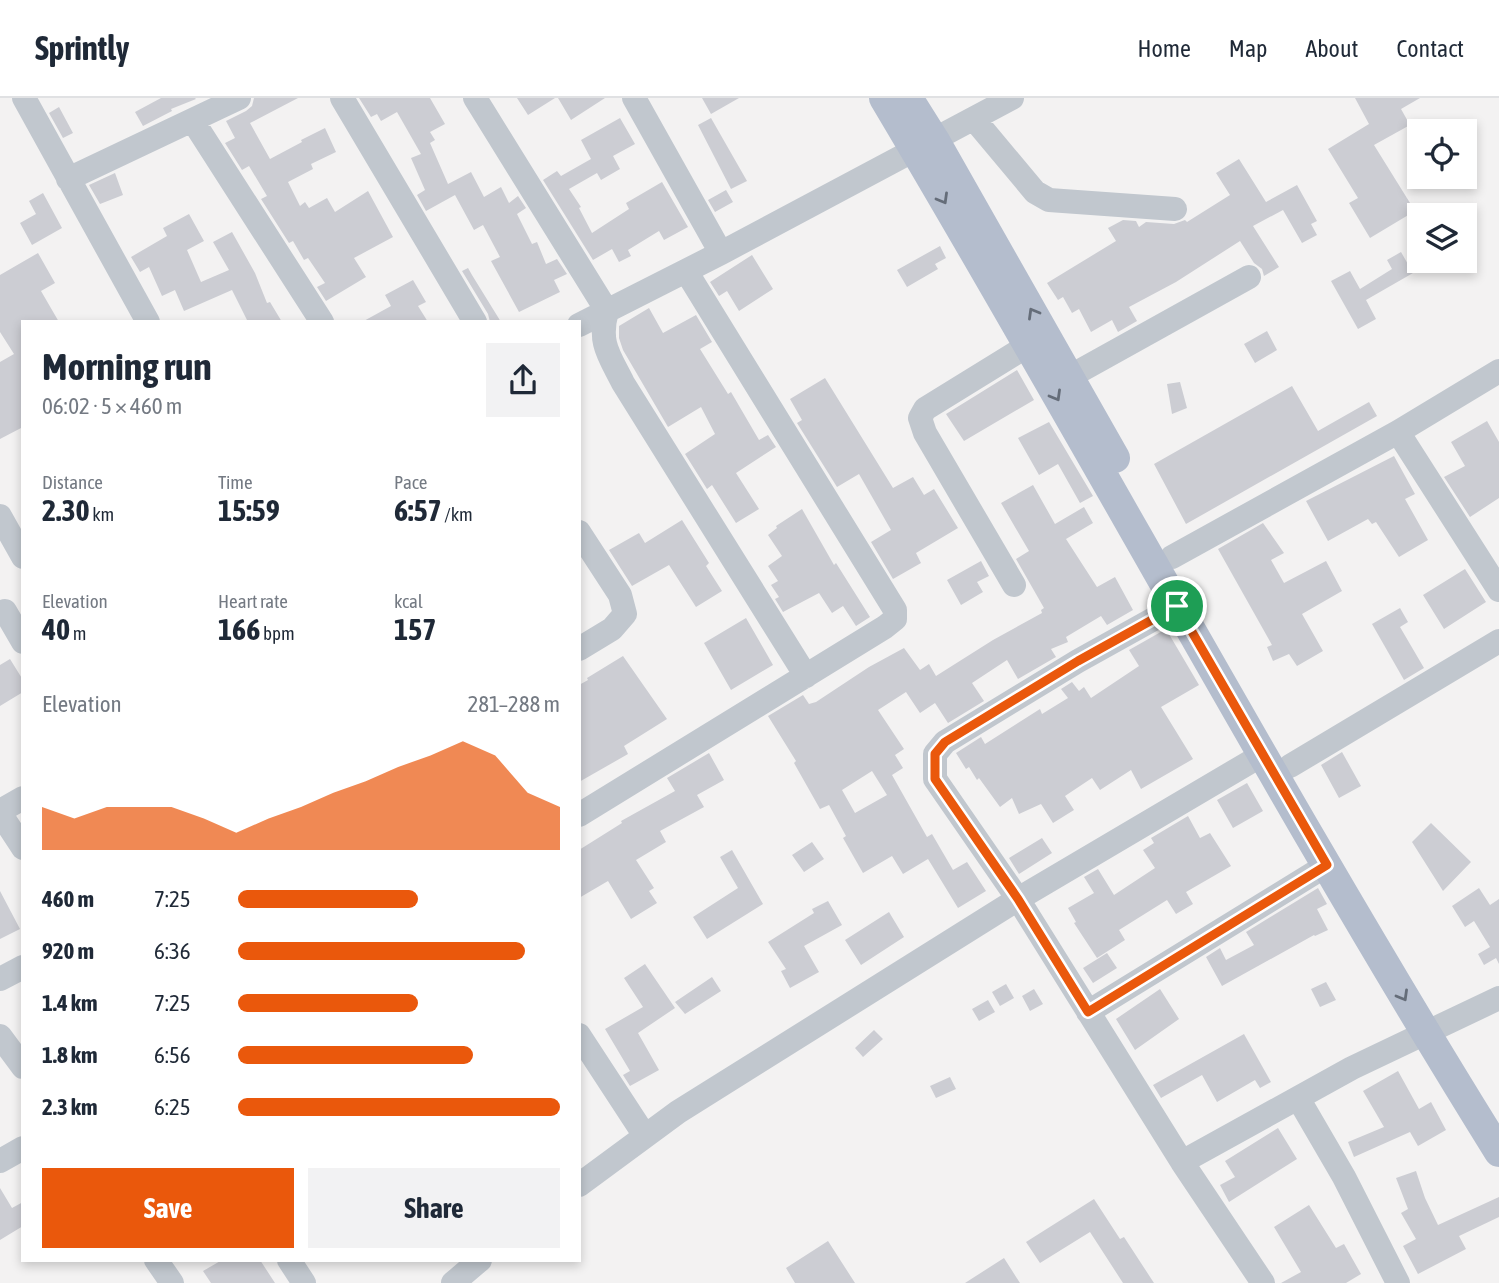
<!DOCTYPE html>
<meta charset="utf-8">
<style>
body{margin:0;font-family:"Asap Condensed",sans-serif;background:#f2f2f3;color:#1f2937;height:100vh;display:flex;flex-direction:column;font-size:26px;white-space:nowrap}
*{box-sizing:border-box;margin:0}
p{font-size:23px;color:#747a83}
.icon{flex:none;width:38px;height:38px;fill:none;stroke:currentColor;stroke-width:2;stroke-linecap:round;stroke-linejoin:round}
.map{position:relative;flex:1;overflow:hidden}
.sheet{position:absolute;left:21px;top:222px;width:560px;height:942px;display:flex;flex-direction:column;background:#fff;border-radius:0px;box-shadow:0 4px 10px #0003}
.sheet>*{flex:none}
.buttons{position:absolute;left:1407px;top:21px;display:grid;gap:14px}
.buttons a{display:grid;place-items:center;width:70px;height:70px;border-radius:0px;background:#fff;box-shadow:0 4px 10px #0003;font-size:35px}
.pin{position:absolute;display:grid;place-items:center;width:60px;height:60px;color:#fff;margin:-30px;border:4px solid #fff;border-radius:50%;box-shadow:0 2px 7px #0007}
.round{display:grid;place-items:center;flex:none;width:74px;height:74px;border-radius:0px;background:#f2f2f3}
.overview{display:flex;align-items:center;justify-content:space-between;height:119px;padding:0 21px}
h1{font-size:38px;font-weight:700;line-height:52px}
.stats{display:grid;grid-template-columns:repeat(3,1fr);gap:10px;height:119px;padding:7px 21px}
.stats div{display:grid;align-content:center}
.stats b{font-size:30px;font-weight:700}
.stats small{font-size:19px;font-weight:400}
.stats p{font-size:19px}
.chart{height:196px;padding:14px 21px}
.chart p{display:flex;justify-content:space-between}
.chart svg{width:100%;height:126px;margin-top:7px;fill:#ea580c;opacity:.7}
.primary-button{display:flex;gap:14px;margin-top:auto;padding:14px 21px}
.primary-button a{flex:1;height:80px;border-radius:0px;background:#ea580c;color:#fff;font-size:28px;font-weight:700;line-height:80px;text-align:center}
.primary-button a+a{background:#f2f2f3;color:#1f2937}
ul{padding:0 21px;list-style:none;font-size:23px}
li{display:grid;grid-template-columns:112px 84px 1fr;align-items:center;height:52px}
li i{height:18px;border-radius:9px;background:#ea580c}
header{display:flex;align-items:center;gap:42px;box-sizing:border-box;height:98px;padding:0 35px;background:#fff;border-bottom:2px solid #e0e1e3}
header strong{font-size:33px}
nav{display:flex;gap:38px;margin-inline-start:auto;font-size:24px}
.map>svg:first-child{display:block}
</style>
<header>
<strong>Sprintly</strong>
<nav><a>Home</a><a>Map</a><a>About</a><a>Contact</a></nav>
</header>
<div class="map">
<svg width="1499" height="1185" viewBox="0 0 1499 1185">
<rect width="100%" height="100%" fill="#f3f2f2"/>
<!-- building -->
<path fill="#cccdd3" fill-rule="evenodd" d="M161 0H195L196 1 171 11 172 13 143 28 135 14Z
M254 0H298L250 25 270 61 302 44 301 42 325 30 336 54 311 66 313 71 288 84 300 108 305 104 309 110 327 100 335 114 368 93 393 139 354 160 366 179 326 203 317 189 325 185 308 160 304 162 293 143 289 145 261 101 267 98 249 68 242 72 225 45 235 40 226 23 246 13 252 8Z
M359 0H430L445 26 430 34 435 42 430 45 448 86 471 74 484 99 501 89 509 105 518 98 526 110 517 116 532 146 537 144 546 166 557 161 567 176 554 182 560 194 519 214 491 163 500 159 483 127 474 132 455 97 426 113 417 97 425 92 411 60 421 56 397 14 381 23 377 16 371 19Z
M517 0H555L528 17Z
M558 0H605L571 22Z
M702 0H739L711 16Z
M1355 0H1420L1401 11 1410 27 1374 47 1415 113 1370 140 1349 105 1358 100 1328 51 1369 26Z
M59 9 73 35 63 40 49 15Z
M620 20 635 46 613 58 620 71 601 82 597 75 569 91 581 109 579 110 592 135 629 111 626 105 662 84 688 129 664 142 659 133 628 152 631 158 619 164 612 151 593 162 543 82 557 73 561 78 591 61 581 42Z
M711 20 747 83 731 91 698 27Z
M1239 61 1266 104 1297 87 1317 123 1311 126 1317 137 1302 145 1283 112 1253 128 1279 169 1264 178 1262 171 1254 165 1240 143 1176 184 1129 209 1137 223 1118 234 1112 222 1091 234 1079 211 1072 215 1063 199 1058 202 1047 185 1116 143 1108 130 1123 122 1136 123 1139 129 1146 124 1174 126 1185 122 1187 124 1230 97 1216 75Z
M115 75 123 97 100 106 89 87Z
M726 92 733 104 715 114 708 102Z
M43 95 62 130 32 147 20 125 36 116 29 103Z
M189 116 204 143 187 152 201 184 229 172 213 144 232 134 255 175 267 205 270 204 282 224H248L232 192 184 213 175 192 162 198 149 169 140 174 131 159 167 138 163 130Z
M940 148 946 160 935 166 938 171 907 189 897 172Z
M1401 154 1413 175 1366 202 1376 221 1358 231 1331 183 1350 173 1360 191 1392 171 1387 162Z
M38 155 55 185 41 193 59 224H23V329L0 341V264L14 256 0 234V177Z
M752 157 773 191 739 213 727 193 719 198 710 184Z
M468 170 472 177 501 224H490L488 216 462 173Z
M413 182 426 204 418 208 428 224H362L391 208 385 197Z
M649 210 663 235 696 217 712 244 700 251 728 296 731 294 759 342 768 337 776 349 736 375 759 411 736 425 712 387 707 391 685 356 715 336 701 309 668 329 623 252 619 240V228Z
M1267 233 1277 252 1255 265 1244 246Z
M1017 272 1034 302 964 343 946 316Z
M825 280 893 390 913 379 924 397 934 391 958 430 916 455 921 465 893 481 871 444 891 432 859 376 837 389 797 325 802 322 790 301Z
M1180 284 1187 310 1172 316 1167 286Z
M1292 288 1318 333 1369 304 1377 318 1186 426 1154 366Z
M1487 323 1499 344V400L1470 419 1444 379 1465 368 1451 344Z
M1049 324 1093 398 1080 405 1058 366 1039 377 1018 340Z
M1394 358 1415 396 1405 401 1428 442 1399 459 1376 424 1372 426 1368 421 1328 443 1306 403Z
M1033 387 1055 426 1084 409 1093 425 1066 441 1097 489 1115 479 1133 512 1107 527 1101 518 1066 539 1068 544 1051 551 1056 559 1018 581 1007 562 972 585 984 603 948 625 935 605 920 615 906 594 878 612 904 651 895 657 903 670 892 677 927 739 932 736 953 772 967 764 986 793 958 810 928 761 903 776 892 758 863 775 843 740 846 738 829 707 820 711 794 665 796 663 768 618 803 597 809 606 816 604 869 569 904 550 920 572 929 566 936 578 993 542 1042 515 1041 512 1044 510 1016 461 1029 453 1001 405ZM872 673 887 697 855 715 842 692Z
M802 411 834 467 836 465 870 519 856 528 843 508 832 515 819 495 783 514 775 501 779 499 771 487 778 483 768 468 782 458 768 437 777 430 776 428Z
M682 422 709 465 706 468 722 493 696 509 669 467 632 488 609 452 639 435 645 445Z
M1263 425 1284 455 1271 462 1284 485 1326 463 1342 493 1302 516 1323 553 1297 568 1289 556 1273 563 1267 549 1272 547 1218 451Z
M981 463 989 478 977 484 983 494 961 507 947 482Z
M1465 471 1486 504 1444 531 1423 497Z
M1400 510 1408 524 1400 529 1424 570 1404 582 1372 526Z
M746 520 773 567 731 592 704 545Z
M1166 531 1199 587 1161 609 1193 661 1141 691 1131 672 1100 692 1092 680 1065 698 1074 712 1053 725 1041 706 1019 716 1012 700 1000 709 979 680 977 682 969 669 966 671 956 655 981 639 985 646 1040 611 1042 616 1068 600 1061 591 1072 584 1079 593 1084 589 1091 600 1139 568 1129 552Z
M623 558 667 621 624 648 628 656 579 684V587L588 582 587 580Z
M10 561 23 582V594L0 608V567Z
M1342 654 1361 688 1339 700 1321 667Z
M709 655 724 682 697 697 704 709 660 733 666 744 636 762 654 790 649 793 657 805 631 821 608 783 579 800V752L622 725 621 723 675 693 667 680Z
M1247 685 1263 713 1233 730 1217 702Z
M1188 718 1200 740 1210 735 1231 768 1186 794 1193 806 1176 816 1167 802 1119 832 1125 842 1097 860 1074 825 1076 824 1068 810 1094 795 1084 779 1098 771 1114 797 1155 770 1143 752 1154 745 1151 740Z
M1431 725 1471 764 1443 793 1412 744Z
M1042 740 1052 755 1019 776 1009 760Z
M812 744 824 761 804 774 792 757Z
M732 752 763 806 707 841 693 819 738 790 720 759Z
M1318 790 1327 806 1317 811 1328 832 1315 838 1314 837 1222 888 1206 859 1220 850 1226 862 1254 847 1246 834Z
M1479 790 1490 807 1499 801V866L1496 860 1484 867 1478 856 1490 849 1474 823 1465 829 1452 808Z
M0 793 20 831 0 841Z
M828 803 842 827 804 848 819 874 790 890 781 873 786 871 768 844 814 815 812 811Z
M889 814 904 839 861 867 845 842Z
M1107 855 1117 870 1093 885 1083 870Z
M645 866 675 910 638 935 659 972 630 988 623 977 630 973 605 931 643 909 624 880Z
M712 879 721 893 685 916 675 904Z
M1326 884 1336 902 1320 909 1311 891Z
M1006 886 1014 900 1000 908 992 894Z
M1034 891 1043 906 1030 913 1022 898Z
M1160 891 1179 921 1135 952 1116 921Z
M988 902 995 914 979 923 972 911Z
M874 932 883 941 863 959 855 950Z
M1244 936 1271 984 1260 990 1255 982 1217 1004 1202 977 1161 1000 1153 987Z
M1398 973 1419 1011 1431 1004 1446 1032 1418 1048 1410 1034 1354 1059 1348 1044 1384 1029 1363 993Z
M950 979 956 991 936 1000 930 988Z
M1278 1030 1297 1061 1229 1104 1220 1087 1235 1079 1225 1063Z
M1416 1073 1425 1100 1438 1127 1499 1099V1119L1459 1138 1466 1151 1418 1176 1403 1148 1416 1141 1401 1115 1408 1111 1396 1080Z
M0 1090 12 1110 23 1104V1128L0 1142Z
M1094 1101 1120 1141 1124 1139 1154 1185H1123L1090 1134 1040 1165 1026 1144Z
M1309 1107 1336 1150 1344 1146 1361 1176 1346 1185H1281L1301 1174 1274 1129Z
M828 1143 855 1185H795L786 1170Z
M1004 1160 1020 1185H965Z
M222 1162H260L275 1185H211L203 1173Z"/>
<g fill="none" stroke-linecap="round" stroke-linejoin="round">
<!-- minor -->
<path stroke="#c1c7ce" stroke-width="24" d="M24 0 148 224
M342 0 475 224
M475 0 607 213C598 245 609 257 623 285L806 578
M634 0 721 155
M974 21 1035 94 1049 102 1175 111
M193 23 322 224
M68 81 239 0
M579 227 721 155 1012 0
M1069 279 1249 179
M1398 334 1499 492
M0 418 23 459
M579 434 620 497 625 516 612 531 579 551
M1172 459 1398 334 1499 273
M1014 487 925 335 920 320 925 311 1027 248
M1177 508 1078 563 945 644 935 656V681L1018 801 1182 1064 1263 1185
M5 513 23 544
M1290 668 1499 543
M0 713 23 700
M0 715 23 750
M579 717 885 529 895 521V512L686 173
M0 881 23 869
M1088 914 1327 767
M579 937 645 1038
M0 938 23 969
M1298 1000 1344 1079 1398 1185
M0 1063 23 1050
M1182 1064 1352 970 1499 900
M579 1087 678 1014 1018 801 1262 657
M156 1162 172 1185
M289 1162 304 1185
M453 1185 480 1162"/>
<!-- major -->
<path stroke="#b4bdcd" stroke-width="30" d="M884 0C1092 349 1284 709 1499 1054
M908 0 935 43 1115 360"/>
</g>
<!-- one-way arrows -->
<defs><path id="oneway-chevron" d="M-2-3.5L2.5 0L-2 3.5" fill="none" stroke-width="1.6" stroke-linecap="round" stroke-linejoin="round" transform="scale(1.75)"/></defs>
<g stroke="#656d79">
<use href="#oneway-chevron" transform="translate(943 101) rotate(60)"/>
<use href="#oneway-chevron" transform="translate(1033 215) rotate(-120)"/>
<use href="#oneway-chevron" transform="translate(1056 298) rotate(60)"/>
<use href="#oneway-chevron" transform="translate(1403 898) rotate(60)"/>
</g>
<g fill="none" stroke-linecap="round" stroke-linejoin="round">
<defs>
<path id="route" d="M1177 508 1327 767 1088 914 1018 801 935 681V656L945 644 1078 563Z"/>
</defs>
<!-- route casing -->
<use href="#route" stroke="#fff" stroke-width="14"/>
<!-- route -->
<use href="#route" stroke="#ea580c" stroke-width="9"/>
</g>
</svg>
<div class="buttons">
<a><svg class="icon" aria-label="locate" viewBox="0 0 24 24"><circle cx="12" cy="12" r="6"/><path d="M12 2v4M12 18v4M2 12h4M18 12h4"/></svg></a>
<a><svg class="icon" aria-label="layers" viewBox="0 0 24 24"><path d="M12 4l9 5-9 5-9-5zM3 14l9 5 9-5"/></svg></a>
</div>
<div class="pin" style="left:1177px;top:508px;background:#1e9e55"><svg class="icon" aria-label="arrive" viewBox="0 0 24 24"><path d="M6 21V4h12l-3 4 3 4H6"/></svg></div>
<section class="sheet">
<div class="overview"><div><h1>Morning run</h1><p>06:02 · 5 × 460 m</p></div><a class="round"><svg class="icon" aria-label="share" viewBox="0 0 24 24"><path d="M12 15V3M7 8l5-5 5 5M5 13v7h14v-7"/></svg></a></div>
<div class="stats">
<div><p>Distance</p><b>2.30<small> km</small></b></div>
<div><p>Time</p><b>15:59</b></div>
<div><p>Pace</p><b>6:57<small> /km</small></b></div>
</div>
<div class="stats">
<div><p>Elevation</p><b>40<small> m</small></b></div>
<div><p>Heart rate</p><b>166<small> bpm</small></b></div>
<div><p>kcal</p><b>157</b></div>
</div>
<div class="chart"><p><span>Elevation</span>281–288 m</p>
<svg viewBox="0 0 160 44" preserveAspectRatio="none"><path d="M0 44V29L10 33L20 29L30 29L40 29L50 33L60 38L70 33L80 29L90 24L100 20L110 15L120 11L130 6L140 11L150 24L160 29V44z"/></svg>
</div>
<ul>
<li><b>460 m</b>7:25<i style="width:56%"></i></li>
<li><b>920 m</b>6:36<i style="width:89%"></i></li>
<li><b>1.4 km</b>7:25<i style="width:56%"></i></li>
<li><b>1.8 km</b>6:56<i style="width:73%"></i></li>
<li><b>2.3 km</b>6:25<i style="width:100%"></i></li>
</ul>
<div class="primary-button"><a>Save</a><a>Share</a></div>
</section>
</div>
